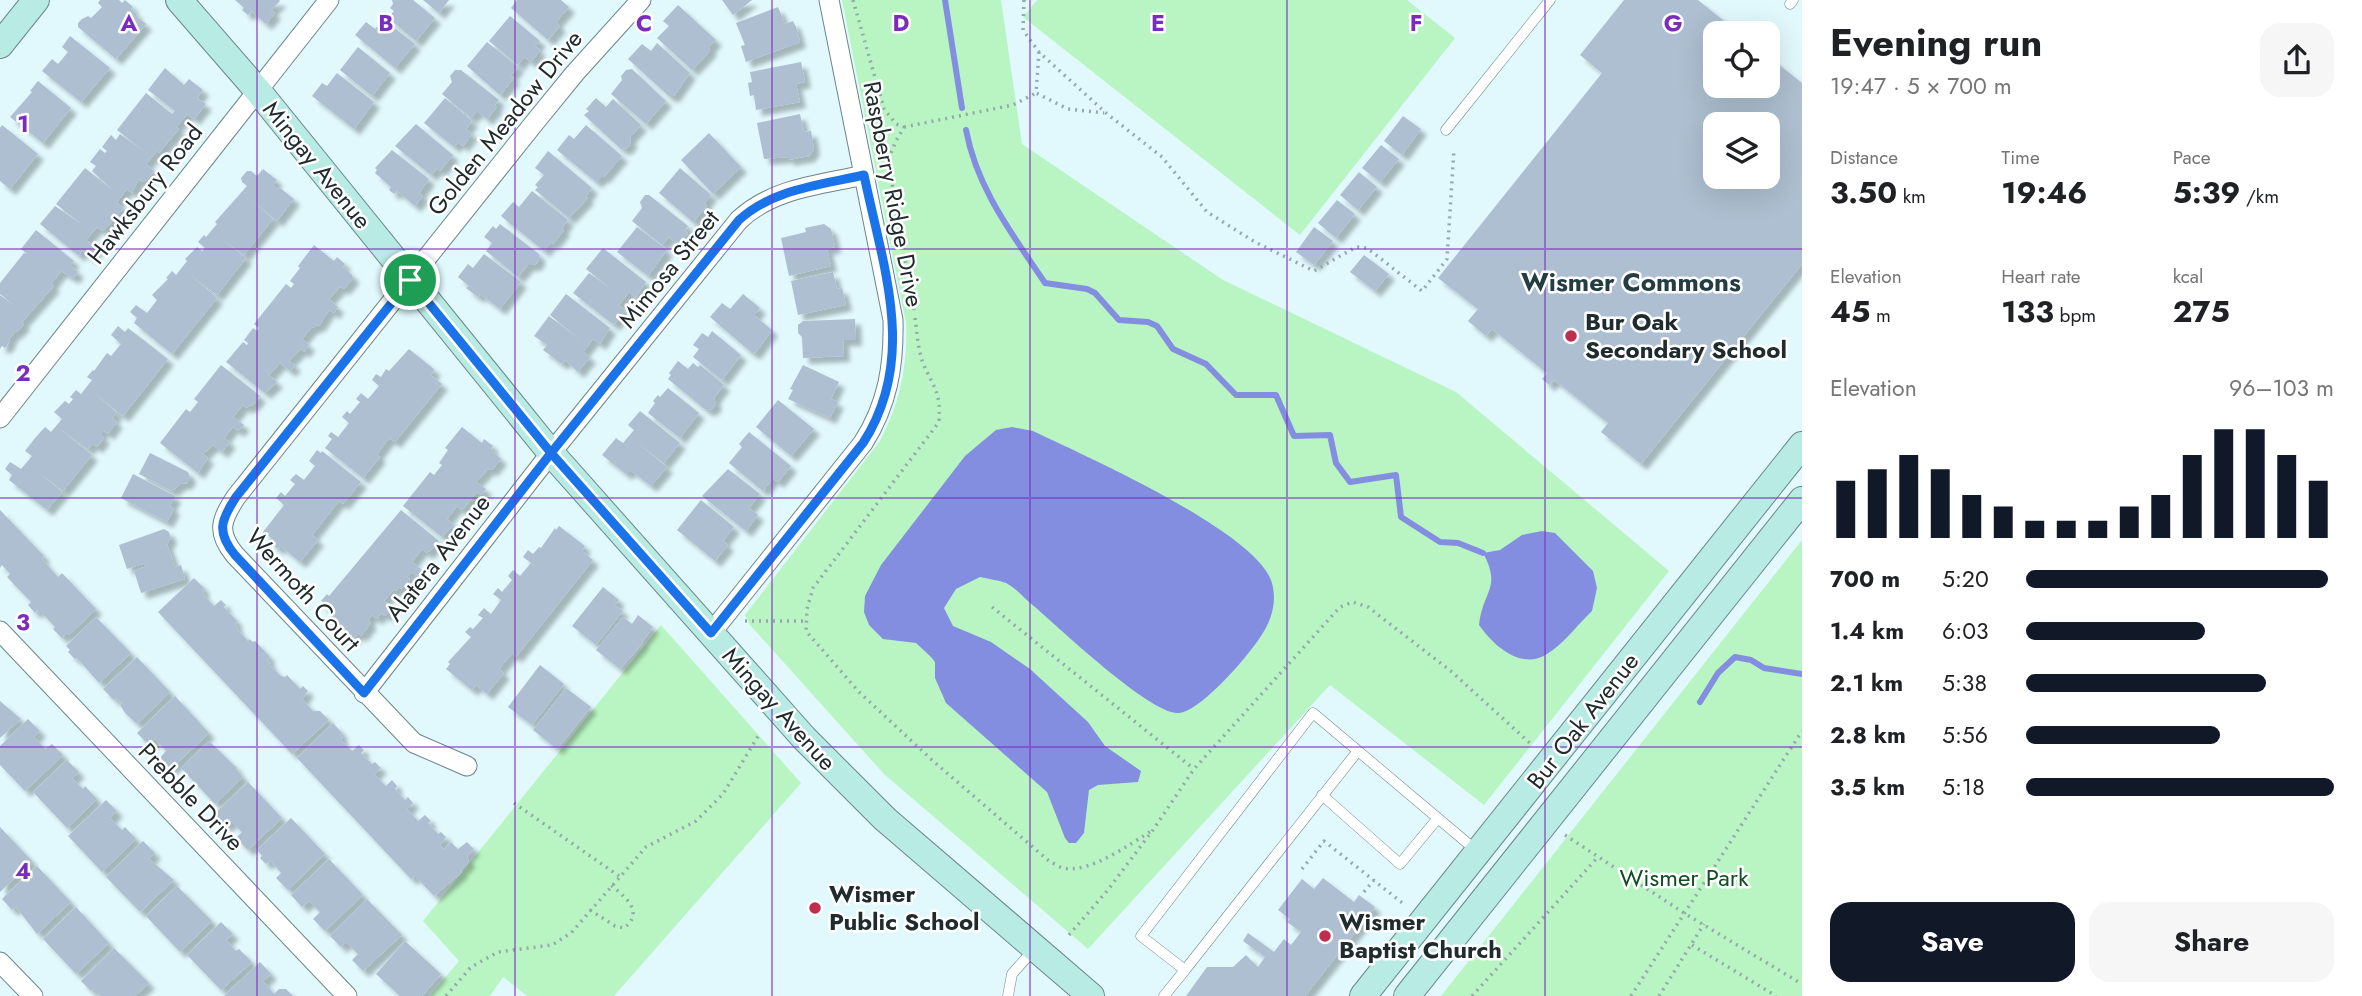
<!DOCTYPE html>
<meta charset="utf-8">
<style>
body{margin:0;font-family:Jost,sans-serif;background:#f6f6f6;color:#202124;height:100vh;display:flex;flex-direction:column;font-size:26px;white-space:nowrap}
*{box-sizing:border-box;margin:0}
p{font-size:23px;color:#757577}
.icon{flex:none;width:38px;height:38px;fill:none;stroke:currentColor;stroke-width:2;stroke-linecap:round;stroke-linejoin:round}
.map{position:relative;flex:1;overflow:hidden}
.drawer{display:flex;flex-direction:column;background:#fff;width:560px}
.drawer>*{flex:none}
.tools{position:absolute;left:1703px;top:21px;display:grid;gap:14px}
.tools a{display:grid;place-items:center;width:77px;height:77px;border-radius:14px;background:#fff;box-shadow:0 7px 28px #0002;font-size:35px}
.pin{position:absolute;display:grid;place-items:center;width:60px;height:60px;color:#fff;margin:-30px;border:4px solid #fff;border-radius:50%;box-shadow:0 2px 7px #0007}
.round{display:grid;place-items:center;flex:none;width:74px;height:74px;border-radius:21px;background:#f6f6f6}
.overview{display:flex;align-items:center;justify-content:space-between;height:119px;padding:0 28px}
h1{font-size:38px;font-weight:700;line-height:52px}
.figures{display:grid;grid-template-columns:repeat(3,1fr);gap:10px;height:119px;padding:7px 28px}
.figures div{display:grid;align-content:center}
.figures b{font-size:30px;font-weight:700}
.figures small{font-size:19px;font-weight:400}
.figures p{font-size:19px}
.chart{height:196px;padding:14px 28px}
.chart p{display:flex;justify-content:space-between}
.chart svg{width:100%;height:126px;margin-top:7px;stroke:#111827;stroke-width:6}
.button{display:flex;gap:14px;margin-top:auto;padding:14px 28px}
.button a{flex:1;height:80px;border-radius:21px;background:#111827;color:#fff;font-size:28px;font-weight:700;line-height:80px;text-align:center}
.button a+a{background:#f6f6f6;color:#202124}
ul{padding:0 28px;list-style:none;font-size:23px}
li{display:grid;grid-template-columns:112px 84px 1fr;align-items:center;height:52px}
li i{height:18px;border-radius:9px;background:#111827}
main{display:flex;flex:1;min-height:0}
.map>svg:first-child{display:block}
</style>
<main>
<div class="map">
<svg width="1802" height="996" viewBox="0 0 1802 996">
<defs>
<filter id="shadow"><feDropShadow dx="6" dy="6" stdDeviation="2" flood-color="#0004"/></filter>
</defs>
<rect width="100%" height="100%" fill="#e1f8fd"/>
<!-- green -->
<path fill="#b9f5c3" d="M842 0H1001L1022 144 1223 280 1456 392 1669 571 1484 805 1330 685 1088 949 884 774 750 625 745 615 880 441C900 403 908 365 906 323Z
M1037 0H1407L1455 38 1300 235 1023 17Z
M1802 540V996H1441Z
M661 625 801 783 614 996H527L503 977 490 996H430L459 961 423 921Z"/>
<!-- water -->
<path fill="#848ee1" d="M1012 427 1033 431C1083 455 1258 532 1272 583 1279 610 1266 631 1250 651 1238 667 1199 711 1179 713 1152 716 1058 627 1035 607 1026 600 1016 588 1006 583 998 580 988 579 980 577L956 589 944 608 953 626 991 642 1030 669 1088 722 1105 746 1141 771 1138 782 1098 785 1089 790 1084 833 1076 843H1069L1065 838 1047 792 946 703 935 678V662L931 657 916 643 883 639 869 625 864 612 865 596 881 565 965 456 996 430Z
M1542 531 1555 533 1593 571 1597 588 1592 611 1587 616C1575 628 1562 645 1547 654 1521 671 1493 645 1479 625 1483 590 1502 588 1483 553L1500 550 1522 535Z"/>
<g fill="none" stroke-linecap="round" stroke-linejoin="round">
<!-- stream -->
<path stroke="#848ee1" stroke-width="6" d="M945 0 962 108
M966 130C977 189 1013 235 1045 283L1087 289 1095 293 1119 320 1148 322 1157 326 1173 349 1206 364 1236 395H1276L1294 436 1330 435 1336 463 1350 482 1396 475 1401 517 1440 542 1458 543 1483 553
M1700 702 1718 673 1735 657 1751 660 1764 668 1802 674"/>
</g>
<!-- building -->
<path fill="#adbfd0" fill-rule="evenodd" filter="url(#shadow)" d="M100 0H119L122 3 125 0 133 7 131 9 137 14 136 16 146 24 116 59 78 27V23L82 19 88 16 91 18 102 7 98 3Z
M235 0H279L280 1 271 10 275 13 266 24 251 11 248 15 242 10 244 8Z
M392 0H413L435 18 416 41 388 18 394 11 390 8 393 4Z
M423 0H449L439 13Z
M517 0H561L569 7 556 22 560 26 548 40 511 8Z
M722 0H752L733 15Z
M1624 0H1698L1739 33H1715V86H1768V56L1802 83V264L1641 464 1601 432 1608 423 1554 380 1549 385 1542 379 1547 373 1492 329 1486 336 1468 321 1478 309 1438 278 1602 73 1580 55ZM1715 124H1768V177H1715Z
M678 5 716 40 710 46V51L692 70 657 38 669 26 663 21Z
M778 7 785 24 793 21 796 27 800 42 746 62 741 46 745 45 736 23Z
M510 16 540 41 535 46 540 50 531 62 524 57 518 65 489 41Z
M383 19 415 44 395 68 355 35 366 22 375 29Z
M70 36 110 68 81 102 42 71 52 59 58 64 68 52 62 47Z
M487 42 518 67 511 75 514 78 500 95 467 66Z
M657 43 690 73 674 96H669L628 59 642 44 651 51Z
M358 47 390 73 372 96 340 70Z
M801 62 805 82 796 84 800 102 756 110 754 95 750 96 748 83 752 82 750 72Z
M165 68 184 85 189 79 203 90 197 98 206 104 194 119 187 114 176 127 179 129 159 153 157 151 146 164 154 171 149 177 143 182 139 179 132 193 127 189 117 202 123 208 112 222 103 231 97 227 86 240 97 249 90 257 82 250 79 256 40 224 55 206 84 226 56 204 85 168 115 192 92 171 96 166 90 162 100 149 105 153 107 151 102 147 111 135 116 140 120 134 145 152 117 130 146 93 172 114 175 111 148 90Z
M632 69 666 101 646 124 611 94 622 80 621 76 626 70Z
M455 70H461L499 100 495 105 497 107 487 119 477 111 471 118 442 94 452 82 450 76Z
M337 73 374 102 354 129 312 96 322 83 327 86Z
M38 81 71 108 43 143 10 117 32 92 30 91Z
M445 98 472 121 466 129 472 134 463 146 458 142 454 147 424 123Z
M596 98 606 107 613 99 641 125 630 137 631 143 627 148 621 149 584 115 589 111 586 109Z
M800 114 804 132 811 131 814 149 809 156 788 160V157L764 159 757 123Z
M1403 116 1421 129 1402 155 1384 141Z
M416 124 453 155 440 171 437 168 431 175 395 146Z
M2 125 38 154 10 189 0 181V128Z
M586 125 622 156 604 177H601L596 182 557 150 569 135 574 139Z
M709 133 741 167 713 194 681 160Z
M1381 145 1399 159 1380 182 1362 168Z
M392 150 429 179 419 193 423 196 415 206 397 191 394 194 389 190 391 187 375 173 377 170 375 168Z
M548 151 592 188 586 196 588 198 569 218 535 190 538 187 535 185 544 175 535 168Z
M680 168 711 195 704 204 707 206 693 222 659 193Z
M263 169 277 180 273 185 277 189 279 187 294 199 277 221 249 198 273 219 244 255 219 237 246 258 217 295 190 275 217 298 172 354 134 323 137 318 130 312 136 305 147 313 157 300 152 295 168 279 166 278 172 271 176 275 187 261 185 259 197 247 202 251 205 248 198 242 204 235 206 237 217 224 215 222 247 186 242 182 241 178 247 171H251L257 176Z
M1359 172 1377 187 1358 210 1340 195Z
M532 191 568 220 562 228 564 230 553 244 551 242 544 251 501 216 513 202 519 207Z
M645 195H649L688 226 685 231 688 233 679 245 669 237 662 245 632 221 642 208 640 202Z
M1337 200 1355 214 1336 238 1318 223Z
M500 224 539 254V260L535 265H528L518 277 486 251 492 243 484 237 493 226 496 229Z
M824 224 831 229 835 247 827 249 831 266 789 276 781 238 806 232 805 228Z
M637 227 667 250 648 276 617 252Z
M1314 227 1333 241 1314 265 1296 252Z
M36 230 74 261 70 265 78 272 73 278 61 271 51 284 54 286 22 322 24 324 17 332 16 331 9 339 10 341 5 348 2 346 0 349V295L19 309 0 294V283L24 253 27 254 21 249Z
M314 245 334 261 337 257 345 264 343 267 352 275 353 278 344 289 340 287 329 299 338 307 334 313 329 310 319 326 317 325 314 328 312 327 302 339 309 345 304 352 301 349 289 361 295 365 290 371 280 363 269 375 277 382 265 393 226 362 243 342 247 345 248 343 244 340 253 328 257 331 259 328 254 324 286 284 291 288 294 284 290 281 300 268 298 266Z
M603 248 646 282 635 298 629 292 619 305 625 310 614 325 573 293 589 273 614 291 586 269Z
M484 254 521 282 500 309 480 294 478 297 466 288 469 286 458 277 468 264 473 268Z
M1364 255 1389 274 1375 291 1350 272Z
M833 272 837 289 842 288 846 305 798 315 791 281Z
M566 294 610 328 600 344 593 339 583 352 590 357 578 372 565 360 562 364 543 350 547 345 534 336 549 316 583 342 550 315Z
M743 294 760 308 754 315 772 330 756 352 752 353 710 317 722 303 730 309Z
M855 319 856 340H843L844 356 803 358 802 337 798 333V325L803 321Z
M118 326 125 332 128 328 168 359 123 416 93 392 117 413 112 418 117 422 108 434 103 430 100 434 104 438 97 447 92 444 88 449 60 429 92 455 63 491 36 470 62 492 47 510 9 480 12 475 5 469 10 462 21 469 32 456 25 451 35 438 45 427 51 432 62 419 54 412 65 401 69 404 73 399 70 397 76 390 81 394 92 380 87 377 93 370 94 371 107 353 111 356 121 344 111 335Z
M712 331 741 355 722 380 693 357 699 349 693 345 702 333 708 337Z
M409 349 435 370 431 375 442 384 395 442 389 438 377 454 380 457 363 478 325 448 332 439 328 436 331 432 338 437 349 423 342 417 347 411 350 414 360 402 356 399 361 393 368 399 379 386 372 380 376 374 381 377 386 369 389 371Z
M678 361 688 369 693 363 698 367 700 365 724 385 714 398 716 404 712 409 706 410 668 379 671 375 669 373Z
M221 365 260 396 252 406 250 405 247 408 243 405 233 417 244 425 238 431 233 427 224 438 230 442 222 452 213 445 203 454 208 458 198 473 160 443 186 409 190 412 198 402 194 399Z
M803 365 839 382 831 399 838 402 830 418 788 399 793 390 790 389Z
M668 388 699 413 680 438 648 413 655 403 653 401 658 395 660 397Z
M778 400 814 429 791 456 756 427Z
M640 411 680 443 664 463 635 441 667 467 651 486 630 470 626 474 602 455 616 438 623 443 634 430 628 425Z
M462 427 482 443 484 439 493 446 491 449 501 459 492 470 488 469 476 482 486 489 481 495 477 492 465 507 461 510 457 506 447 519 454 525 442 537 403 506 430 472 434 475 442 465 439 463 448 450 445 448Z
M749 432 791 466 778 482 773 478 763 491 729 463 742 447 739 444Z
M317 450 321 453 322 451 361 482 343 504 339 501 312 535 318 540 300 562 280 546 278 549 269 542 271 538 263 532 284 505 276 498 281 492 285 496 295 484 290 480 296 474 304 480 315 466 309 461Z
M150 453 188 472 190 477 187 483 180 484 172 491 139 474Z
M728 469 760 494 749 508 758 515 746 531 702 496Z
M133 474 175 496 170 506 174 509 167 522 121 498Z
M701 500 734 527 723 541 728 545 715 561 677 530Z
M0 510 44 556 42 559 58 577 62 573 96 609 69 635 67 633 62 638 53 629 55 627 41 612 37 610 35 613 28 605 31 602 7 577 10 574 2 565 0 568Z
M401 510 439 541 430 551 426 553 422 549 412 562 422 570 417 576 411 572 407 577 410 579 401 589 399 587 396 591 394 589 384 601 392 607 385 616 381 613 377 619 372 615 368 620 371 623 361 636 358 633 353 639 328 619 332 613 321 605 323 602 321 601 327 594 329 596Z
M559 526 585 546 582 551 593 560 516 657 512 653 499 669 504 673 487 694 476 685 472 690 446 669 450 664 448 662 471 637 465 632 470 627 473 629 483 618 478 615 484 608 491 614 501 600 493 594 498 588 502 592 512 580 508 576 513 570 520 576 531 563 523 557 528 550 533 554 539 547 541 548 555 528 556 530Z
M164 529 169 532 171 538 167 544 175 567 181 565 185 579 141 593 134 571 146 566 145 563 127 569 119 545Z
M194 578 204 588 202 590 204 593 203 594 214 606 221 600 226 605 224 607 237 621 235 624 238 627 237 629 248 641 249 639 253 642 255 641 270 657 267 659 271 663 269 664 281 676 285 677 287 675 300 689 303 686 308 691 302 699 313 711H320L329 720 292 754 158 612Z
M603 587 619 600 615 605 623 611 596 645 572 626Z
M638 615 653 627 642 642 643 643 620 669 596 650 623 617 632 624Z
M96 617 131 653 99 683 77 658 75 659 68 652 70 650 66 646Z
M137 657 170 692 137 724 125 713 120 705 122 703 116 698 114 700 103 689Z
M540 665 564 684 532 725 508 707Z
M566 688 591 707 557 749 533 730Z
M175 696 209 733 171 769 160 758 166 751 155 739 149 745 137 733Z
M0 701 21 719 0 738Z
M28 719 40 731 34 737 45 749 52 744 63 755 25 791 0 765V746Z
M333 723 342 733 340 735 343 738 341 740 352 751 359 745 364 750 361 753 372 764 375 762 381 768 374 774 386 786 392 780 397 786 395 789 405 800 408 797 413 803 407 809 418 821 425 815 431 821 428 823 438 834 441 832 446 837 440 845 444 849 451 842 458 849 467 842 474 849 467 856 469 862 460 871 462 872 434 896 415 876 411 879 297 758Z
M209 741 237 768 236 769 243 777 215 804 181 768Z
M67 760 79 772 72 778 83 789 85 786 97 799 67 828 33 792Z
M248 782 282 818 248 850 236 838 242 832 231 821 226 827 214 814Z
M106 800 117 811 110 818 122 830 125 827 136 839 102 872 68 836Z
M291 818 325 854 288 890 276 878 281 873 270 860 266 864 260 858 262 856 257 850Z
M0 827 32 861 0 892Z
M143 841 155 853 149 859 174 880 140 912 106 877Z
M329 859 363 895 325 931 313 919 320 912 309 901 302 907 291 895Z
M37 866 71 902 37 934 16 907 12 910 2 899Z
M1323 878 1354 902 1359 895 1375 907 1305 996H1186L1207 967H1233L1246 955 1258 967 1265 957 1243 941 1248 933 1274 952 1284 939 1291 945 1301 932 1287 922 1290 919 1278 910 1302 879 1314 889Z
M177 886 212 921 180 952 146 916Z
M367 899 402 935 363 971 352 960 358 954 346 942 341 947 330 936Z
M76 907 109 943 76 974 43 939Z
M221 922 233 934 226 940 236 951 239 949 252 962 221 990 187 955Z
M405 941 441 974 422 996H400L376 974Z
M114 948 149 983 135 996H101L94 989 91 991 81 981Z
M260 962 271 974 263 981 274 994 279 989H286L293 996H224Z"/>
<g fill="none" stroke-linecap="round" stroke-linejoin="round">
<defs>
<path id="lane" d="M1790 4 1793 0
M1446 130 1550 0
M1322 795 1400 864 1438 818
M1185 970 1357 752
M1008 996 1012 974 1035 948
M1164 996 1185 970 1141 936 1313 713 1478 852"/>
<path id="street" d="M0 418 329 0
M0 631 347 996
M711 633 863 443C888 404 894 365 893 320L829 0
M364 693 551 453 739 220C773 188 820 185 864 175
M467 766 414 743 235 555C216 532 221 520 236 497L535 122 575 73 641 0
M0 962 33 996"/>
<path id="secondary" d="M179 0 258 91 551 453 804 738 885 819 1091 996
M0 45 36 0
M1363 996 1802 445
M1407 996 1802 500"/>
</defs>
<!-- lane casing -->
<use href="#lane" stroke="#6b868c" stroke-width="11"/>
<!-- street casing -->
<use href="#street" stroke="#6b868c" stroke-width="21"/>
<!-- secondary casing -->
<use href="#secondary" stroke="#6b868c" stroke-width="28"/>
<!-- path -->
<path stroke="#96a8ac" stroke-width="3.5" stroke-dasharray="2 5" stroke-linecap="butt" d="M853 0 884 109 896 124 904 127 896 141 888 160 914 310
M1024 0 1023 30 1039 52 1106 113 1162 157 1207 212 1255 242 1314 271 1356 247 1367 248 1422 291 1447 259 1454 149
M1039 52 1036 93 1068 109 1104 113
M904 127 1013 105 1036 93
M915 318C917 332 918 350 923 363 934 389 941 391 939 422L813 588 807 609 806 631 859 692 933 761 1049 861C1053 863 1059 867 1063 868 1090 874 1131 843 1153 830
M992 607 1194 769
M745 621H806
M514 803 619 876
M1565 835 1684 913 1802 984
M1302 869 1324 841 1405 905
M1364 892 1374 880
M590 910 615 926 624 928C645 912 625 897 611 885
M1069 935 1107 891 1153 830 1194 769 1340 607 1353 602 1368 607 1452 672 1533 746
M1692 945 1776 996
M446 996 471 967 498 952 552 945 571 933 646 847 696 821 723 794 760 733
M1472 996 1598 857
M1631 996 1802 731
M1659 996 1704 924"/>
<!-- lane -->
<use href="#lane" stroke="#fff" stroke-width="10"/>
<!-- street -->
<use href="#street" stroke="#fff" stroke-width="19"/>
<!-- secondary -->
<use href="#secondary" stroke="#b9ebe5" stroke-width="26"/>
</g>
<g fill="none" stroke-linecap="round" stroke-linejoin="round">
<defs>
<path id="route" d="M410 280 236 497C221 520 216 532 235 555L364 693 551 453 711 633 863 443C918 358 883 267 864 175 820 185 773 189 739 220L551 453 410 280"/>
</defs>
<!-- route casing -->
<use href="#route" stroke="#fff" stroke-width="14"/>
<!-- route -->
<use href="#route" stroke="#1a73e8" stroke-width="9"/>
</g>
<!-- grid -->
<path fill="none" stroke="#7b2cbf" stroke-width="2" stroke-opacity="0.55" d="M257 0V996M515 0V996M772 0V996M1030 0V996M1287 0V996M1545 0V996M0 249H1802M0 498H1802M0 747H1802"/>
<!-- markers -->
<g fill="#bf2e4e" stroke="#fff" stroke-width="2.5">
<circle cx="1571" cy="336" r="7"/>
<circle cx="815" cy="908" r="7"/>
<circle cx="1325" cy="936" r="7"/>
</g>
<g text-anchor="middle" stroke-width="5" stroke-linejoin="round" paint-order="stroke">
<!-- street labels -->
<g font-size="24" fill="#202b2d" stroke="#fff">
<text transform="translate(505 123) rotate(-51)" y="8">Golden Meadow Drive</text>
<text transform="translate(317 165) rotate(51)" y="8">Mingay Avenue</text>
<text transform="translate(145 194) rotate(-52)" y="8">Hawksbury Road</text>
<text transform="translate(893 194) rotate(79)" y="8">Raspberry Ridge Drive</text>
<text transform="translate(669 269) rotate(-51)" y="8">Mimosa Street</text>
<text transform="translate(438 558) rotate(-52)" y="8">Alatera Avenue</text>
<text transform="translate(303 590) rotate(48)" y="8">Wermoth Court</text>
<text transform="translate(779 709) rotate(48)" y="8">Mingay Avenue</text>
<text transform="translate(1583 721) rotate(-52)" y="8">Bur Oak Avenue</text>
<text transform="translate(191 797) rotate(46)" y="8">Prebble Drive</text>
</g>
<!-- poi labels -->
<g font-size="24" font-weight="bold" fill="#202b2d" stroke="#fff" text-anchor="start">
<text x="1585" y="330">Bur Oak<tspan x="1585" dy="28">Secondary School</tspan></text>
<text x="829" y="902">Wismer<tspan x="829" dy="28">Public School</tspan></text>
<text x="1339" y="930">Wismer<tspan x="1339" dy="28">Baptist Church</tspan></text>
</g>
<!-- park labels -->
<g font-size="24" fill="#124e25" stroke="#fff">
<text x="1684" y="886">Wismer Park</text>
</g>
<!-- neighbourhood labels -->
<g font-size="26" font-weight="bold" fill="#243d42" stroke="#fff">
<text x="1631" y="291">Wismer Commons</text>
</g>
</g>
<g font-size="23" text-anchor="middle" font-weight="bold" fill="#7b2cbf" stroke="#fff" stroke-width="5" stroke-linejoin="round" paint-order="stroke">
<text x="129" y="31">A</text>
<text x="386" y="31">B</text>
<text x="644" y="31">C</text>
<text x="901" y="31">D</text>
<text x="1158" y="31">E</text>
<text x="1416" y="31">F</text>
<text x="1673" y="31">G</text>
<text x="23" y="132">1</text>
<text x="23" y="381">2</text>
<text x="23" y="630">3</text>
<text x="23" y="879">4</text>
</g>
</svg>
<div class="tools">
<a><svg class="icon" aria-label="locate" viewBox="0 0 24 24"><circle cx="12" cy="12" r="6"/><path d="M12 2v4M12 18v4M2 12h4M18 12h4"/></svg></a>
<a><svg class="icon" aria-label="layers" viewBox="0 0 24 24"><path d="M12 4l9 5-9 5-9-5zM3 14l9 5 9-5"/></svg></a>
</div>
<div class="pin" style="left:410px;top:280px;background:#1e9e55"><svg class="icon" aria-label="arrive" viewBox="0 0 24 24"><path d="M6 21V4h12l-3 4 3 4H6"/></svg></div>
</div>
<section class="drawer">
<div class="overview"><div><h1>Evening run</h1><p>19:47 · 5 × 700 m</p></div><a class="round"><svg class="icon" aria-label="share" viewBox="0 0 24 24"><path d="M12 15V3M7 8l5-5 5 5M5 13v7h14v-7"/></svg></a></div>
<div class="figures">
<div><p>Distance</p><b>3.50<small> km</small></b></div>
<div><p>Time</p><b>19:46</b></div>
<div><p>Pace</p><b>5:39<small> /km</small></b></div>
</div>
<div class="figures">
<div><p>Elevation</p><b>45<small> m</small></b></div>
<div><p>Heart rate</p><b>133<small> bpm</small></b></div>
<div><p>kcal</p><b>275</b></div>
</div>
<div class="chart"><p><span>Elevation</span>96–103 m</p>
<svg viewBox="0 0 160 44" preserveAspectRatio="none"><path d="M5 44V24M15 44V20M25 44V15M35 44V20M45 44V29M55 44V33M65 44V38M75 44V38M85 44V38M95 44V33M105 44V29M115 44V15M125 44V6M135 44V6M145 44V15M155 44V24"/></svg>
</div>
<ul>
<li><b>700 m</b>5:20<i style="width:98%"></i></li>
<li><b>1.4 km</b>6:03<i style="width:58%"></i></li>
<li><b>2.1 km</b>5:38<i style="width:78%"></i></li>
<li><b>2.8 km</b>5:56<i style="width:63%"></i></li>
<li><b>3.5 km</b>5:18<i style="width:100%"></i></li>
</ul>
<div class="button"><a>Save</a><a>Share</a></div>
</section>
</main>
